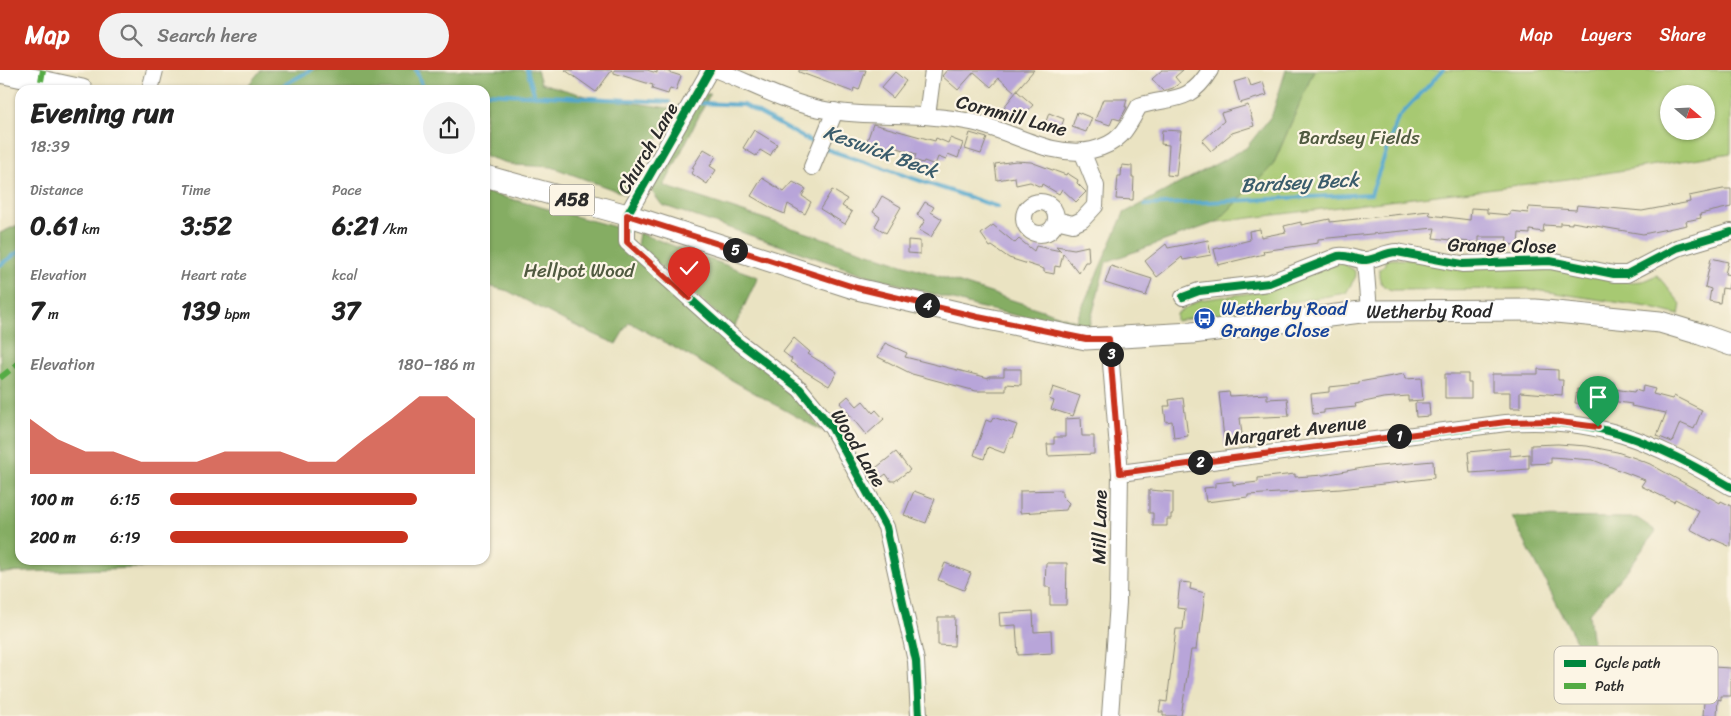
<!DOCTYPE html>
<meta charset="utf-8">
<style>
body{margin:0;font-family:Sriracha,sans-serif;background:#f2f2f2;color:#222;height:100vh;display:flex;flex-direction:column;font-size:19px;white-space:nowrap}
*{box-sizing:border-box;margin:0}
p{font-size:16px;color:#767676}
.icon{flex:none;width:28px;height:28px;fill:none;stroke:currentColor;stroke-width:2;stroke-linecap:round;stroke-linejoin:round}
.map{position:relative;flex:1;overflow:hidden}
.details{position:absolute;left:15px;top:15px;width:475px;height:480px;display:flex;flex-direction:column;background:#fff;border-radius:15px;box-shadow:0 1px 4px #0004}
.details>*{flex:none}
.needle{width:32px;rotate:109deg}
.buttons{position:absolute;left:1660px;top:15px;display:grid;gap:10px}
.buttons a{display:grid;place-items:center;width:55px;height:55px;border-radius:50%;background:#fff;box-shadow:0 1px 4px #0004;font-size:25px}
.pin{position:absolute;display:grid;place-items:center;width:42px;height:42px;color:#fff;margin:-51px -21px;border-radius:50% 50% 50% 0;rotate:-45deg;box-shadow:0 0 5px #0007}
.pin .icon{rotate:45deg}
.km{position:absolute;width:25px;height:25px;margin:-12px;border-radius:50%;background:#222;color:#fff;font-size:14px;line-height:25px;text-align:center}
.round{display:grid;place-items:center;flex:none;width:52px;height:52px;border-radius:26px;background:#f2f2f2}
.headline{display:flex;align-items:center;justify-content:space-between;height:85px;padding:0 15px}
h1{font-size:28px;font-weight:700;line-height:38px}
.stats{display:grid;grid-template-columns:repeat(3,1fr);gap:8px;height:85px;padding:5px 15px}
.stats div{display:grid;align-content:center}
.stats b{font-size:25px;font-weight:700}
.stats small{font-size:14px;font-weight:400}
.stats p{font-size:14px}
.chart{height:140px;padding:10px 15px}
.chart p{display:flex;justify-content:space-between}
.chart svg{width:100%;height:90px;margin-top:5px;fill:#c8321e;opacity:.7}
ul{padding:0 15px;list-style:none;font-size:16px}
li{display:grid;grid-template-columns:80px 60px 1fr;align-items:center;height:38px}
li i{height:12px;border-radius:6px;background:#c8321e}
header{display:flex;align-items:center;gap:30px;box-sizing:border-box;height:70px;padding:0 25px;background:#c8321e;color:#fff}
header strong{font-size:24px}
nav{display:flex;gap:28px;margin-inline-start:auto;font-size:18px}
.search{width:350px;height:45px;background:#f2f2f2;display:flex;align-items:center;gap:12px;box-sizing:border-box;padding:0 18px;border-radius:28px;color:#767676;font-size:19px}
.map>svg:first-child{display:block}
</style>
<header>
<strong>Map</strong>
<div class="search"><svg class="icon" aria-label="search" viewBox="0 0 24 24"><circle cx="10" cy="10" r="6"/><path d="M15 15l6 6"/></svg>Search here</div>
<nav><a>Map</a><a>Layers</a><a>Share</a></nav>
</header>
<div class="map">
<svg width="1731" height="646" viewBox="0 0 1731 646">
<rect width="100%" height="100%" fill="#fcf5e5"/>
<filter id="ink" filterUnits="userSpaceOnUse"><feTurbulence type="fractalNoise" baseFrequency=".02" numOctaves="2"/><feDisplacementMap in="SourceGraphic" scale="10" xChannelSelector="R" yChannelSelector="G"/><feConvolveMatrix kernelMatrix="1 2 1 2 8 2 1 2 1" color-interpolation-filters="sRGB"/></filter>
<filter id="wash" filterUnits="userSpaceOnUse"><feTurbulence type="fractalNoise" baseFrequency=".0096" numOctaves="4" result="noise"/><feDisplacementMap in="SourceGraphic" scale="20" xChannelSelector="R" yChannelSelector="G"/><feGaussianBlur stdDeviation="1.12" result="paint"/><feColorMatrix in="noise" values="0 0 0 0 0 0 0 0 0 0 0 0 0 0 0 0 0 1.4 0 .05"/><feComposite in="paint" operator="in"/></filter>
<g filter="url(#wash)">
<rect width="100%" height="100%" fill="#eae3c2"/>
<!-- green -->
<path fill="#a7c972" stroke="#697a4e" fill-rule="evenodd" d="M1314 0H1731V83L1568 109 1217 152 1273 95ZM1669 24H1706V61H1669Z
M1394 189 1535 196 1631 212 1643 211 1657 205 1681 234 1679 245 1648 237 1529 219 1392 220C1382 217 1378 210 1379 200L1385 194V190Z
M1345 191 1346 195 1354 200 1356 206 1346 223 1176 251V244L1199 230 1266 221Z"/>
<!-- forest -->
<path fill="#85ad64" stroke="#586c48" d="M261 0H537L541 13 586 26 676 39 625 124 552 97 514 95 485 86V20H244Z
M1286 0H1314L1273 95 1217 152 1106 192 1088 261 978 237 863 204 662 135 650 119 700 24H710L664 116 1076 251 1124 143 1246 78 1272 45Z
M485 122 619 158 626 180 792 321 822 361 629 252 616 274 565 251 508 221 485 215Z
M20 154V490H161L160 497 0 503V163Z
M639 163 758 207 734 258 637 176Z
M1512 447 1637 448 1656 461 1628 499 1589 544 1598 613Z"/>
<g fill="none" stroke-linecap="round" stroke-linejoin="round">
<!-- stream -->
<path stroke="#50a6cc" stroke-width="4" d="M416 0 424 20
M527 0 535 26
M275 20 311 0
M485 23 669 32
M700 33 744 35 817 75
M823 78 998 137
M1145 135 1371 124 1398 48 1443 0
M0 195 20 181"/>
</g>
<g id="blocks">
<!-- building -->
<path fill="#b8a5d9" d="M565 0H612L596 22Z
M614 0H647L657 3V0H662L681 6 676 20 670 18 668 24 652 19 653 15 614 3Z
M799 0H866L859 20 854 18 853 22 799 2Z
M947 0H1034L1015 22 999 8 991 17 974 2 958 20 942 6Z
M1162 0H1183L1175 7 1180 13 1173 18 1163 21 1152 9Z
M895 2 906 11 893 28 881 18Z
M1248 8 1251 16 1263 12 1267 25 1240 33 1234 12Z
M1017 21 1033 35 1021 49 1015 43 1013 46 1003 38Z
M1103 29H1127L1125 37H1127L1120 50 1113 48 1110 55 1095 50Z
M1248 35 1254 56 1232 63 1211 81 1202 71 1224 51 1221 43Z
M1077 42 1092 48 1086 62 1072 57Z
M1049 43 1064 49 1059 63 1044 57Z
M873 54 935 71 936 68 948 73 950 68 963 73 958 88 948 84 946 90 938 87 935 95 924 91 923 93 914 90 916 84 895 77 893 82 872 75 873 73 867 71Z
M754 60 777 74 770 86 760 80 756 86 743 78Z
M1162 60 1181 61 1176 106 1167 105 1169 75 1161 74Z
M970 63 987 68 981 84 965 79Z
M704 79 716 86 710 96 716 100 707 114 691 103 694 99 692 98Z
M1016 91 1031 92 1066 105 1067 103 1078 110 1077 113 1086 122 1076 132 1062 119 1059 124 1042 114 1041 117 1030 112 1016 115 1015 107 997 110 995 94Z
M1122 95 1132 96V107H1134L1133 130 1116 129 1118 106H1121Z
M762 108 784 122 793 112 806 119 802 126 811 132 805 144 788 134 785 144 775 140 751 126Z
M1723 119H1731V137L1700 144 1701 148 1686 151 1687 155 1643 164 1572 152V154L1560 153V156L1544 155 1543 162 1530 160V164L1519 163 1518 175 1506 174 1507 167H1479V173L1433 168 1435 158 1318 169V173L1263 181 1264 184 1218 195 1214 179 1250 170 1249 161 1260 159 1261 167 1286 162 1284 156 1301 152V155L1330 149V152L1429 141 1430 145 1470 150 1471 138 1487 139V143L1510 145V141L1528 143 1529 137 1576 140 1577 135 1642 141 1690 132 1689 126Z
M832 120 847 129 842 136 852 142 845 154 820 139Z
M882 126 901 137 886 163 875 156 880 147 873 142Z
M925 132 934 137 931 142 942 149 931 167 919 160 925 150 917 145Z
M993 155 1015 173 1019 169 1034 181 1036 176 1061 181 1056 176 1074 179 1088 176 1089 192H1085L1079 203 1063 183 1060 197 1055 196 1054 204 1044 202V199L1009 188 992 176 990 177 981 164Z
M908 170 920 171V184L908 183Z
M1208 170 1211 185 1183 190 1182 187 1157 207 1145 191 1166 174 1168 178Z
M1711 188 1728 192 1725 204 1731 205 1728 219 1722 218 1720 233 1709 231 1711 219 1705 217Z
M1111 196 1152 209 1146 226 1105 213Z
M794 268 810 282 808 284 837 302 829 316 790 292 792 289 783 282Z
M885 273 907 283 905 287 989 308V306H1004V299H1021V315L1006 314V321H976L912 304 878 287Z
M1538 299 1558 300V310H1563L1562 325 1520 322V338H1510V322H1492V304H1538Z
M1404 304 1405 309 1421 308 1423 330 1408 331V326L1383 328 1355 334 1356 337 1324 340V343L1313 344 1311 324 1329 322V317L1359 314V312Z
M1445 304H1468V312H1471V328H1445Z
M1593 310 1615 313 1614 319 1634 322 1635 320 1642 322 1643 316 1655 319 1653 324 1672 329 1674 326 1702 340 1694 359 1680 353 1672 372 1657 366 1666 343 1631 336 1632 334 1590 328Z
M1053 317 1080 326 1073 346 1051 339 1054 331 1049 329Z
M1577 319 1588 321 1586 334 1575 333Z
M1229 322 1230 326 1267 324V329L1287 328 1289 346 1240 348 1242 364 1239 365 1240 375 1225 377 1219 323Z
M848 326 857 336 863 331 873 343 876 340 884 349 866 365 840 333Z
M1183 328 1188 366 1174 368 1172 351 1166 352 1164 336H1170L1169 330Z
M1415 333H1429L1430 346 1416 347Z
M993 347 1017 355 1012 368H1010L1004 383 988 377 984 389 974 385 986 350 991 352Z
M1081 348 1082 366H1094V384L1048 386 1047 374H1054V367H1065V349Z
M1558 374 1587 376 1617 382 1635 388 1650 394 1720 433 1721 431 1731 436V477L1713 469 1712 471 1690 459 1699 441 1675 429 1674 432 1641 416 1645 410 1593 390 1551 387V393L1531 394V375Z
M1510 378V386L1529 384V399L1470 403 1468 382Z
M896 382 910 400 895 411H891L886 404 878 410 872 401Z
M1433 391 1434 408 1341 419 1248 425V427L1206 432 1204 418 1215 417V413L1233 411V415L1258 412V408L1295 404V407L1324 405 1368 397Z
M1062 420V426L1069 433 1066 440 1020 443V421Z
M1149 420 1173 422V444H1171V449H1167V456H1153V443H1149Z
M914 421 935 429 926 453 904 445Z
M945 493 971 503 964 520 938 510Z
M1046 493H1067L1066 535H1050V517H1045Z
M1180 512 1191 513 1190 519 1205 523 1200 564H1198L1196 580H1191L1181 646H1163V642H1159L1161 631 1167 632 1176 559H1183L1185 539 1177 538Z
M1033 541 1034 562 1051 561 1052 583 1018 585 1016 555 1000 556 999 543Z
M938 547H955L954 576 938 575Z
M1712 597 1731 598V626H1721V630L1718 629 1717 646H1703L1706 602H1712Z"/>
</g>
</g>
<g filter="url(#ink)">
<use href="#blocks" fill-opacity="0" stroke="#8a8776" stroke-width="1"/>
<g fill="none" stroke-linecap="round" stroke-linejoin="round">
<defs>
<path id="minor" d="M710 0 627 145V172L736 270 800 319 832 358 886 457 916 591 919 646
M717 0C750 13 785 32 820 39 870 49 921 41 971 52 1011 60 1050 89 1092 80 1120 74 1127 59 1139 36 1171 26 1189 35 1210 0
M150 20 155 0
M927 46 933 0
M812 97 835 41
M1024 148a16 16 0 1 1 32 0a16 16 0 1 1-32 0Z
M1056 150 1073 154 1082 150 1095 136 1096 116 1082 81
M1365 190 1369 241
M1183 227 1199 221 1269 213 1338 186C1348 184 1356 191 1366 190 1377 189 1385 182 1397 182L1462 194 1550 191 1614 204H1627L1677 178 1731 162
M1109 269 1120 403 1118 532 1110 646
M1120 403 1506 353C1599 346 1653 372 1731 417"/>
<g id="major">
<path d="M0 2 82 20"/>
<path id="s1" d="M485 106 627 145 857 219 978 247 1086 269 1192 263 1369 241 1535 240 1660 252 1700 264 1731 275"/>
</g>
</defs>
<!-- minor casing -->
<use href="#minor" stroke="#8a8776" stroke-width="18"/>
<!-- major casing -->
<use href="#major" stroke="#8a8776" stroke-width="23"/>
<!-- minor -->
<use href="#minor" stroke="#fff" stroke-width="16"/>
<!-- major -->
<use href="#major" stroke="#fff" stroke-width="21"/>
<!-- quiet -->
<path stroke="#54ab44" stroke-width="6" stroke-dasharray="12 6" stroke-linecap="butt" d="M41 11 43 0
M0 308 20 292"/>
<defs>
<path id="cycleway" d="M710 0 627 145V172L736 270 800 319 832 358 886 457 916 591 919 646
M1183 227 1199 221 1269 213 1338 186C1348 184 1356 191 1366 190 1377 189 1385 182 1397 182L1462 194 1550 191 1614 204H1627L1677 178 1731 162
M1120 403 1506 353C1599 346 1653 372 1731 417"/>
</defs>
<!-- cycleway casing -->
<use href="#cycleway" stroke="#fcf5e5" stroke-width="11"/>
<!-- cycleway -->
<use href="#cycleway" stroke="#00873e" stroke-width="8"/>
</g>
</g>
<g fill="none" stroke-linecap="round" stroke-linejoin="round" filter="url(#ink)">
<defs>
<path id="route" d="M689 228 627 172V145L857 218 978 247 1086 269H1109L1120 403 1506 352 1552 351 1598 357"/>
</defs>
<!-- route casing -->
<use href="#route" stroke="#fff" stroke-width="10"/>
<!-- route -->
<use href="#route" stroke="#c8321e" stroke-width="6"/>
</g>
<!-- icons -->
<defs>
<symbol id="bus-disc" viewBox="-11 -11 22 22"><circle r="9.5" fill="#1a4fb4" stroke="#fcf5e5"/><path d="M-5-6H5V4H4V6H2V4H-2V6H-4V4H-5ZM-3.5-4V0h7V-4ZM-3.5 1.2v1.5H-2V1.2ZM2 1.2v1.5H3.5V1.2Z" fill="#fff"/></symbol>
</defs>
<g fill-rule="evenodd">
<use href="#bus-disc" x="1192" y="236" width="25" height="25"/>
</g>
<g text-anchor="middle" stroke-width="4.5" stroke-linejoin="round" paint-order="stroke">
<!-- shield labels -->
<rect fill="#fcf5e5" stroke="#6a6863" stroke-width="1" x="549.5" y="114.5" width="45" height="31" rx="4"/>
<g font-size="18" font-weight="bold" fill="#2b2b2b">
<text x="572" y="136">A58</text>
</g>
<!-- street labels -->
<g font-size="19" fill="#2b2b2b" stroke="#fcf5e5">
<text transform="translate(1012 45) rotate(15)" y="7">Cornmill Lane</text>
<text transform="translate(647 78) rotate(-60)" y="7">Church Lane</text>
<text transform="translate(1502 175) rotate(1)" y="7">Grange Close</text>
<text dy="7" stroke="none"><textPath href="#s1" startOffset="968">Wetherby Road</textPath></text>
<text transform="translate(1295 360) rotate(-7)" y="7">Margaret Avenue</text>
<text transform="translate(859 378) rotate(59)" y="7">Wood Lane</text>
<text transform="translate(1099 457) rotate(-89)" y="7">Mill Lane</text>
</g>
<!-- park labels -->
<g font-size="19" fill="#505a40" stroke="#fcf5e5">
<text x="1359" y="74">Bardsey Fields</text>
<text x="579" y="207">Hellpot Wood</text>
</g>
<!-- transit labels -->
<g font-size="19" fill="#164399" stroke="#fcf5e5" text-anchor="start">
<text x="1221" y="245">Wetherby Road<tspan x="1221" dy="22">Grange Close</tspan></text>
</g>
<!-- water labels -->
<g font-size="20" font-style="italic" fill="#3a5c6b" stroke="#fcf5e5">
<text transform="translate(881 81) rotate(20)" y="7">Keswick Beck</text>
<text transform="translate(1300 112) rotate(-3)" y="7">Bardsey Beck</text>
</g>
</g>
<!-- legend -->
<rect x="1554" y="576" width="164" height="58" rx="8" fill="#fcf5e5" stroke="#bdb8ad" stroke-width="1"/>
<rect x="1564" y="590" width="22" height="7" fill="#00873e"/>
<rect x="1564" y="613" width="22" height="6" fill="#54ab44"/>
<g font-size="14" fill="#2b2b2b">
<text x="1595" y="598">Cycle path</text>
<text x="1595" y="621">Path</text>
</g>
</svg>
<div class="buttons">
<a><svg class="needle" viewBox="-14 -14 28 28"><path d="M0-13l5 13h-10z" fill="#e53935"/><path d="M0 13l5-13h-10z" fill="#767676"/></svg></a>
</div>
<div class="pin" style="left:1598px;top:357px;background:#1e9e55"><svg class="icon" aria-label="arrive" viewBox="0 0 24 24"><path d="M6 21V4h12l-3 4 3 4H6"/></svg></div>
<div class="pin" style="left:689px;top:228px;background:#d93025"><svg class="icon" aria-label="check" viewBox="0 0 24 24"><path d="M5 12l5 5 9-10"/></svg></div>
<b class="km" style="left:1399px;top:366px">1</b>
<b class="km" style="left:1200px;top:392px">2</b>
<b class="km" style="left:1111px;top:284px">3</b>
<b class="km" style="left:927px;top:235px">4</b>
<b class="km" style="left:735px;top:180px">5</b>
<section class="details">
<div class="headline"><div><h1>Evening run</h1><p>18:39</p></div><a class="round"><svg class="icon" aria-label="share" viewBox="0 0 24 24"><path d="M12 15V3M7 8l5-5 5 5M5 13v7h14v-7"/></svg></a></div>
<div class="stats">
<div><p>Distance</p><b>0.61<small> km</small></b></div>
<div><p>Time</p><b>3:52</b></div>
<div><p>Pace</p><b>6:21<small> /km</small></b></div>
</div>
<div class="stats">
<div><p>Elevation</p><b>7<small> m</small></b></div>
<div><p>Heart rate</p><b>139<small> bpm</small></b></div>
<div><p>kcal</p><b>37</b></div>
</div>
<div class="chart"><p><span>Elevation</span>180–186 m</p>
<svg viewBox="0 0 160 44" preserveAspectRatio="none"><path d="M0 44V17L10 27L20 33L30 33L40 38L50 38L60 38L70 33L80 33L90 33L100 38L110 38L120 27L130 17L140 6L150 6L160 17V44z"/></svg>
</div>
<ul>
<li><b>100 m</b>6:15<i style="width:81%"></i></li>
<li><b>200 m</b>6:19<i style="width:78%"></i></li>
</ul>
</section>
</div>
